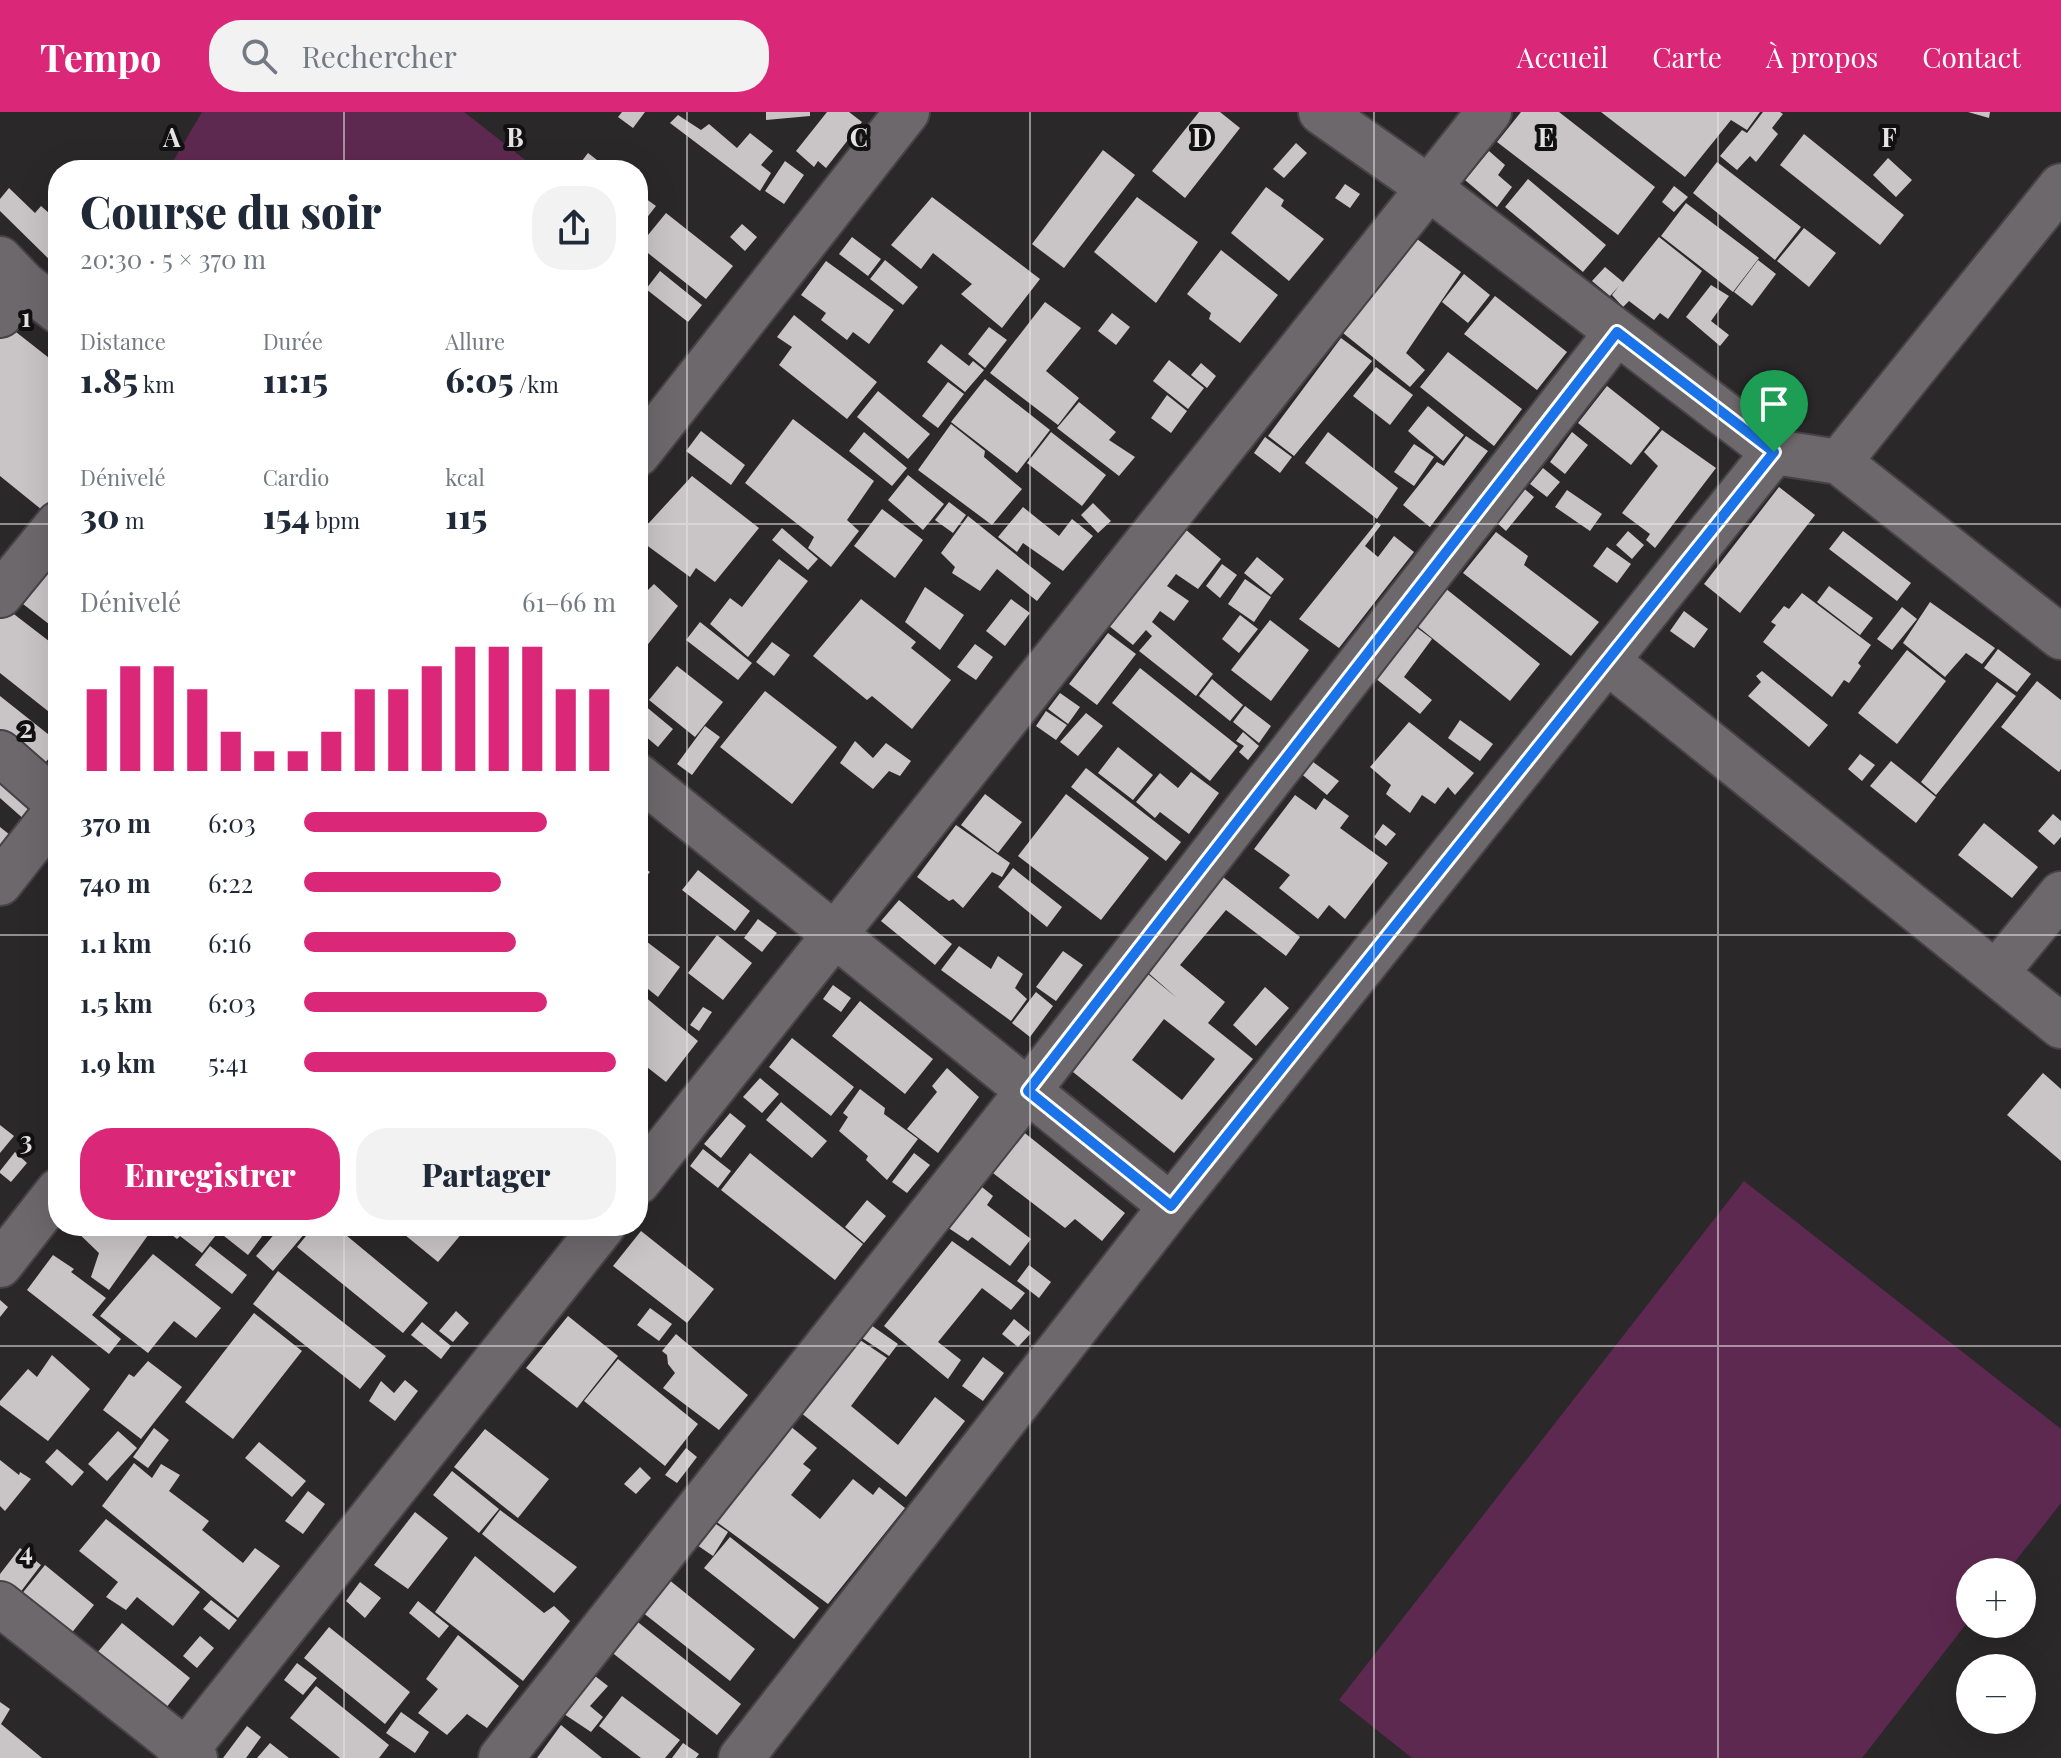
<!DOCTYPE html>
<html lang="fr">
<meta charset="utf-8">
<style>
body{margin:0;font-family:"Playfair Display",serif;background:#f2f2f3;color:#1f2937;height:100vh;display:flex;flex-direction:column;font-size:30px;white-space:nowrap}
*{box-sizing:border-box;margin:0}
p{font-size:26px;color:#747a83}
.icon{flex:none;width:44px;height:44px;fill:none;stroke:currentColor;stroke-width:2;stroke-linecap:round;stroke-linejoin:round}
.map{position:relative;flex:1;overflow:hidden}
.panel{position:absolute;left:48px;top:48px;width:600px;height:1076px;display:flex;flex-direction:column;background:#fff;border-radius:32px;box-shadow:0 8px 32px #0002}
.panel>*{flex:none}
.tools{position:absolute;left:1956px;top:1446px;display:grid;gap:16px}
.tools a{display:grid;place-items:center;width:80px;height:80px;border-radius:50%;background:#fff;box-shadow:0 8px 32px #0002;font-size:40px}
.pin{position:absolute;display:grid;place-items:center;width:68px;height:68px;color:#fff;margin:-82px -34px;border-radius:50% 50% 50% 0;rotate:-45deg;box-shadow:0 0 8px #0007}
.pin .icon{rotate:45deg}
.round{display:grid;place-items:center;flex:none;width:84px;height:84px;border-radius:32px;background:#f2f2f3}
.headline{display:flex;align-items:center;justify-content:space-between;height:136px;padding:0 32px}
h1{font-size:44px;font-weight:800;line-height:60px}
.figures{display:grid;grid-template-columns:repeat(3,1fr);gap:12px;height:136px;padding:8px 32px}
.figures div{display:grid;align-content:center}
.figures b{font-size:34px;font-weight:800}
.figures small{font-size:22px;font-weight:400}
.figures p{font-size:22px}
.chart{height:224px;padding:16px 32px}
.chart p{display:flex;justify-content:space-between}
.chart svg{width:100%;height:144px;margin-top:8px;stroke:#db2777;stroke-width:6}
.action{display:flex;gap:16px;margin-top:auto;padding:16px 32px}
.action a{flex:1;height:92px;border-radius:32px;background:#db2777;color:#fff;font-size:32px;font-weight:800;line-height:92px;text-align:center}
.action a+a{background:#f2f2f3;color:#1f2937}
ul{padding:0 32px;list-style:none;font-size:26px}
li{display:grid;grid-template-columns:128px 96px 1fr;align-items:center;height:60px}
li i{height:20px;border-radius:10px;background:#db2777}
header{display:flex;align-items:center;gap:48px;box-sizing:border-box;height:112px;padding:0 40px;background:#db2777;color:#fff}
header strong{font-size:38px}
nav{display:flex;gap:44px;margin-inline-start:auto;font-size:28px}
.search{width:560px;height:72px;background:#f2f2f3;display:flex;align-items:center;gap:20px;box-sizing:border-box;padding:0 28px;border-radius:32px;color:#747a83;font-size:30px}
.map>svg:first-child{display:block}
</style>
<header>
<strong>Tempo</strong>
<div class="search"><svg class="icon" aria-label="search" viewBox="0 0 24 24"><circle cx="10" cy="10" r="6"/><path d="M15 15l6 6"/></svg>Rechercher</div>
<nav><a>Accueil</a><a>Carte</a><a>À propos</a><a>Contact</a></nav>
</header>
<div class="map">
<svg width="2061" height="1646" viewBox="0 0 2061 1646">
<rect width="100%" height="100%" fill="#2b282a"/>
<!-- green -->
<path fill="#5e2950" d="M202 0H464L538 58H168Z
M1744 1069 2061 1317V1391L2007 1460H1970V1507L1862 1646H1412L1339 1588Z"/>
<!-- building -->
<path fill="#c9c5c7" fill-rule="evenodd" d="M622 0H645L633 16 618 5Z
M766 0H810V4L766 8Z
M827 0H849L862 10 826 56 818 49 814 55 796 39Z
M1199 0H1220L1240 16 1185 86 1152 59Z
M1521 0H1559L1655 75 1618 123 1497 30Z
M1601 0H1760L1747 18 1731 8 1685 65Z
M1763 0H1780L1783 2 1772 16 1778 22 1756 50 1750 44 1737 58 1720 44 1742 18 1747 21Z
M1968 0H1990L1989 6Z
M678 3 701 18 709 12 737 36 750 21 773 39 761 53 771 61 760 79 670 11Z
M1804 22 1904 103 1880 133 1780 53Z
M1296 31 1307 41 1284 66 1273 57Z
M1103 38 1135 63 1064 156 1032 132Z
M1489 39 1505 53 1498 63 1512 75 1497 95 1465 68Z
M588 41 610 58H575Z
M1888 46 1912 68 1896 85 1873 63Z
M785 49 804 63 784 92 765 79Z
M1717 50 1801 115 1775 148 1693 81Z
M1528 67 1606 133 1583 160 1505 95Z
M1345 72 1360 82 1350 96 1335 86Z
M1674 74 1688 85 1674 100 1662 90Z
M1266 75 1284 88 1281 94 1324 127 1289 169 1231 121Z
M9 76 35 101 41 94 58 109V156L0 99V87Z
M638 81 656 94 638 117Z
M932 85 1040 167 1002 216 961 182 972 172 933 141 921 157 891 133Z
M1137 85 1198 130 1156 191 1094 140Z
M1686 91 1759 146 1733 180 1661 124Z
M666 101 733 154 706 187 639 134Z
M742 112 757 125 745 139 730 125Z
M1804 116 1836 141 1809 175 1777 149Z
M852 125 881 147 868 164 839 142Z
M1659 125 1702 159 1668 207 1660 201 1654 208 1629 189 1623 195 1612 183 1619 174 1610 184 1592 169 1605 155 1623 170Z
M1417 127 1461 160 1406 241 1425 258 1410 275 1343 221Z
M1221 138 1278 183 1240 231 1209 207 1211 201 1187 182Z
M885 148 918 175 903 193 870 167Z
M1758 148 1776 162 1752 194 1734 180Z
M826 149 894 198 869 232 853 220 847 228 821 208 826 201 801 183Z
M660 159 702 193 688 210 646 177Z
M1464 162 1490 183 1468 211 1442 190Z
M1711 173 1729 184 1711 209 1729 223 1720 234 1686 205Z
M1495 184 1567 240 1537 278 1464 222Z
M1045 190 1081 216 1046 259 1079 286 1058 313 990 261Z
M1112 201 1130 215 1116 233 1098 219Z
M794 203 877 270 847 307 779 253 792 235 777 225Z
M2 209 58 253V387L47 402 0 364V211Z
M989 215 1007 228 985 256 968 242Z
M1341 226 1372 249 1294 344 1268 324Z
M941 232 969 254 973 249 984 258 965 280 927 250Z
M1448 240 1522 297 1494 334 1420 275Z
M1169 248 1204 276 1188 297 1153 269Z
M1201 251 1216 264 1207 276 1191 263Z
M1376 255 1413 283 1390 313 1353 284Z
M985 267 1050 318 1017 361 951 310Z
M948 270 964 282 938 316 922 304Z
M1607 274 1660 316 1631 353 1578 311Z
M878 279 930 322 908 347 857 305Z
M1167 283 1187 299 1171 321 1151 306Z
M1079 290 1116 320 1109 328 1135 345 1119 364 1057 316Z
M1428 294 1464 323 1443 349 1408 319Z
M793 307 874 369 847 408 859 419 831 455 808 436 814 425 745 371Z
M951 312 985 339 984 345 1022 377 992 413 918 358Z
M1662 318 1716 356 1655 436 1646 428 1650 422 1622 401 1658 354 1644 340Z
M701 319 745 353 731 373 686 339Z
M864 320 907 356 892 374 849 339Z
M1051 320 1106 363 1082 394 1027 351Z
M1328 320 1398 376 1377 407 1305 351Z
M1572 320 1588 333 1565 362 1550 350Z
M1466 324 1488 339 1430 415 1403 393 1437 350 1444 354Z
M1265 325 1292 345 1280 361 1254 341Z
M1414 332 1434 345 1414 374 1394 360Z
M1543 356 1560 370 1547 385 1530 372Z
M1502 358 1534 385 1506 419 1474 390Z
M908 363 944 392 923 418 888 388Z
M692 364 759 416 715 470 696 456 690 465 645 432 648 412Z
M1779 375 1815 403 1740 501 1704 472Z
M1567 378 1602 402 1590 419 1555 395Z
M949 390 966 403 953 421 935 408Z
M1093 391 1111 409 1098 421 1081 403Z
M1023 395 1059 424 1072 407 1093 424 1063 459 1023 431 1017 440 998 425Z
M882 397 923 428 895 466 854 434Z
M968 404 1051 471 1037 489 997 457 980 479 952 461 955 455 941 441Z
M1377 410 1381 413 1365 434 1378 445 1394 424 1414 440 1339 536 1299 507Z
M782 416 818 447 808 458 772 428Z
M1185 417 1221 447 1198 477 1176 462 1167 474 1189 489 1174 509 1160 499 1152 510 1213 562 1196 584 1139 539 1152 524 1146 518 1133 533 1108 513Z
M1628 419 1644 433 1632 447 1616 433Z
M1843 419 1911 471 1897 489 1829 437Z
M1496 420 1528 444 1524 453 1599 510 1571 544 1463 461Z
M58 433V519L10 482Z
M1607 435 1631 452 1617 471 1593 454Z
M1257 445 1284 467 1271 483 1244 461Z
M779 447 808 469 748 545 710 512 730 486 742 495Z
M1222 452 1237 463 1220 486 1206 474Z
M1245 467 1271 485 1254 510 1228 492Z
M654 472 678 494 638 545V510L645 502 638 495V488Z
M1829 474 1873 506 1860 523 1817 490Z
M925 475 964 503 940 538 905 510Z
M1445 476 1540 552 1510 589 1416 513Z
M1802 481 1871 533 1858 551 1861 554 1849 571 1844 568 1832 585 1763 530 1776 513 1771 510 1784 494 1789 497Z
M861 487 916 530 911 536 951 568 912 617 872 584 867 588 813 544Z
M1011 487 1030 501 1005 534 986 519Z
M1930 490 1995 536 1982 552 1966 541 1945 565 1903 531Z
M1902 495 1917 507 1892 538 1877 527Z
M6 496 58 536V607L0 561V504Z
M1684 499 1708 517 1694 536 1670 519Z
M1240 503 1258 517 1239 541 1222 527Z
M1270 508 1309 538 1271 589 1231 558Z
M700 510 752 551 738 568 686 528Z
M1416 515 1432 527 1404 565 1432 588 1420 602 1375 566Z
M1108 521 1136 542 1097 593 1069 572Z
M772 530 790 543 774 564 756 550Z
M975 532 993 545 976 568 957 555Z
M1998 537 2031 562 2017 580 1984 556Z
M1907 538 1946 569 1897 632 1858 601Z
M677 554 723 590 695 625 649 588Z
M1140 556 1238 634 1210 669 1112 591Z
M1762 559 1828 613 1809 635 1748 584 1761 570 1756 564Z
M1212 567 1243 593 1230 609 1199 584Z
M2037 569 2061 588V657L2059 660 2001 615Z
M1997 570 2016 584 1936 683 1921 670Z
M765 579 837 635 792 692 720 635Z
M1060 581 1080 595 1068 612 1048 597Z
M0 584 58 630V635L45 651 0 617Z
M638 588 673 617 658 635 638 618Z
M1245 594 1271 614 1259 631 1233 610Z
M1046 599 1067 613 1056 628 1036 614Z
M1086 601 1103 614 1078 644 1060 630Z
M1460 608 1493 632 1480 649 1448 626Z
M1409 610 1474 661 1455 683 1448 675 1435 692 1422 683 1410 701 1386 682 1391 673 1370 655Z
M705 614 720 625 692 663 677 652Z
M1243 620 1259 634 1248 648 1239 640 1244 634 1236 629Z
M855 629 873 646 886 631 911 649 900 664 889 659 873 677 840 651Z
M1118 635 1153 663 1133 688 1098 661Z
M1860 642 1875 653 1862 669 1848 657Z
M1309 647 1339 669 1327 683 1299 660Z
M1891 649 1936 685 1916 711 1870 674Z
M0 650 44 689 26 709 0 686Z
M1086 656 1181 730 1166 749 1071 675Z
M1191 660 1219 681 1189 722 1160 700 1155 706 1136 690 1160 661 1178 676Z
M985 682 1022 710 998 741 961 713Z
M1066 682 1149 746 1101 808 1018 744Z
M1295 683 1316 698 1324 686 1349 704 1340 716 1388 751 1345 807 1329 793 1318 807 1279 776 1290 763 1254 737Z
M2053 702 2061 709V725L2054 733 2038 719Z
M1984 711 2038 755 2012 786 1958 743Z
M1383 712 1396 722 1386 734 1374 725Z
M956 713 1010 751 1002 765 992 760 963 796 953 787 949 789 917 765Z
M0 715 15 727 0 746Z
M638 751 650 760 638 774Z
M1013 756 1062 795 1047 815 998 775Z
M698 758 750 799 735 819 682 778Z
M1223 765 1300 825 1286 844 1226 798 1180 853 1225 890 1208 911 1253 947 1174 1041 1068 956 1143 858 1177 886 1145 858ZM1164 907 1215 947 1182 988 1132 948Z
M899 788 952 832 935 853 881 809Z
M758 807 777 821 762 840 744 826Z
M638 823 680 855 658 885 638 869Z
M717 823 752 851 723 888 688 861Z
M959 834 991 857 998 844 1023 862 1015 876 1027 887 1011 909 941 858Z
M1063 839 1083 853 1056 889 1036 875Z
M833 873 851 886 841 900 823 887Z
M1265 875 1289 896 1256 934 1233 913Z
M638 879 698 929 666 970 638 948Z
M1036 880 1053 894 1030 925 1012 911Z
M860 889 933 947 905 982 832 924Z
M703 895 712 900 699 919 690 913Z
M792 926 854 975 831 1004 769 955Z
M947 956 979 985 938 1041 907 1017 937 980 932 974Z
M2043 961 2061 977V1049L2007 1003Z
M760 966 779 982 762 1001 743 985Z
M860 977 885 996 884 1002 918 1027 887 1068 866 1048 868 1044 839 1019 848 1005 843 1001Z
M781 990 827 1029 812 1046 766 1008Z
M730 1001 746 1014 721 1046 704 1032Z
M0 1013 14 1024 0 1041Z
M1021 1018 1125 1101 1102 1129 1075 1107 1065 1116 989 1058Z
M703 1037 731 1059 718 1076 690 1054Z
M15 1040 27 1051 11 1070 0 1061V1059Z
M750 1041 863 1132 835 1168 721 1078Z
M914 1041 930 1053 907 1081 892 1070Z
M977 1071 993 1084 987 1093 1031 1127 1010 1154 972 1125 968 1129 944 1113Z
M867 1088 886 1104 864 1131 845 1115Z
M76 1114H144L151 1119 109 1178 91 1165 99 1141 74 1117Z
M161 1114H223L202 1141 180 1124 177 1127Z
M232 1114H270L248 1143 224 1124Z
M281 1114H311L273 1159 256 1144Z
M314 1114H335L428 1191 403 1221 297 1135Z
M394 1114H468L438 1150Z
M641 1119 714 1177 687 1211 613 1154Z
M952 1129 1025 1181 1011 1198 982 1176 938 1230 961 1248 948 1267 884 1214Z
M210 1134 247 1163 232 1182 195 1153Z
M153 1142 221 1196 196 1226 174 1209 148 1241 100 1204Z
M53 1143 74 1157 71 1160 106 1186 92 1203 121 1227 109 1242 27 1178Z
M1029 1153 1051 1170 1039 1186 1017 1169Z
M278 1159 386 1244 360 1277 253 1192Z
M0 1188 8 1195 0 1205Z
M650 1196 672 1212 659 1229 637 1213Z
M456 1199 469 1211 453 1230 439 1219Z
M254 1201 302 1239 233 1327 185 1290Z
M568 1204 618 1244 577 1296 526 1256Z
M1014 1207 1031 1221 1018 1235 1002 1222Z
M422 1210 451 1234 441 1247 411 1223Z
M868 1211 898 1232 889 1244 859 1224Z
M676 1222 748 1283 719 1318 663 1276 675 1261 668 1252 667 1243 662 1239Z
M857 1226 887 1246 851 1294 898 1333 935 1285 965 1309 906 1385 800 1300Z
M52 1243 90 1277 48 1329 0 1293V1289L28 1257 37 1265Z
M983 1245 1004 1261 983 1289 962 1274Z
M618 1247 698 1312 665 1354 584 1289Z
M148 1249 182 1275 141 1327 103 1298 129 1262 134 1265Z
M405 1268 418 1279 395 1309 369 1289 381 1269 394 1281Z
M784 1309 817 1336 803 1352 811 1358 791 1383 820 1407 853 1367 873 1383 879 1375 905 1396 828 1492 710 1405Z
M154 1316 169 1328 148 1356 133 1345Z
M485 1317 549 1367 518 1406 454 1355Z
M118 1319 137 1336 107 1369 88 1352Z
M259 1330 306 1369 292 1385 245 1346Z
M686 1336 697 1345 677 1371 665 1363Z
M57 1337 84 1360 72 1374 45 1350Z
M0 1348 19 1363 20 1360 31 1367 5 1399 0 1394Z
M134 1351 152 1366 161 1352 180 1363 169 1379 209 1409 202 1418 243 1451 255 1436 280 1454 238 1506 102 1394Z
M640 1355 651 1366 636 1382 624 1372Z
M452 1359 499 1397 479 1421 433 1383Z
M308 1379 325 1392 303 1422 285 1409Z
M500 1398 577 1455 554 1481 482 1422Z
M415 1400 448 1426 408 1477 374 1453Z
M106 1407 200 1480 173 1514 137 1485 126 1498 106 1485 118 1470 79 1439Z
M710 1408 728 1420 713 1444 694 1431Z
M730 1425 819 1496 794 1527 704 1456Z
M20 1436 41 1453 16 1486 0 1474V1462Z
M475 1444 544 1501 554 1494 570 1509 523 1569 435 1500Z
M45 1453 94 1493 66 1528 16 1489Z
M668 1467 755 1537 730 1569 642 1500Z
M360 1470 381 1486 365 1506 346 1489Z
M211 1488 237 1508 229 1518 203 1497Z
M418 1489 449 1514 439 1526 409 1501Z
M634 1507 741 1592 717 1623 610 1539Z
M122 1511 190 1566 161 1602 92 1547Z
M329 1515 410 1580 385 1612 304 1546Z
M458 1523 519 1574 487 1616 467 1602 447 1623 418 1601 438 1577 426 1567Z
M200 1524 214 1536 197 1556 183 1544Z
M297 1551 317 1566 303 1583 284 1568Z
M591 1561 608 1574 590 1594 603 1605 591 1620 561 1600Z
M316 1574 389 1633 379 1646H340L290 1606Z
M622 1584 680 1628 665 1646H641L599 1614Z
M0 1590 10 1597 1 1612 42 1646H0Z
M401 1600 429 1620 415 1641 386 1621Z
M561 1613 602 1646H537Z
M247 1614 261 1625 246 1646H223Z
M270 1631 289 1646H257Z
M683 1631 699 1642 696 1646H672Z"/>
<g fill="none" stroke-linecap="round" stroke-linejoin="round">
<defs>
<path id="minor" d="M1321 0 1429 76 1774 340 1839 350 2061 525
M0 147 24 172 58 199
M0 203 24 172
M638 342 907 0
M1839 350 2061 74
M0 483 58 412
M1607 549 2061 914
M0 641 58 692
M638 664 1171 1094
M0 771 58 697
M1996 861 2061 782
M638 1070 1489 0
M0 1153 58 1079
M0 1492 195 1646
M180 1646 603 1114
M501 1646 1028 979 1617 220
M741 1646 1171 1094 1774 340"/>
</defs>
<!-- minor casing -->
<use href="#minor" stroke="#454344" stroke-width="48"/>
<!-- minor -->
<use href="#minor" stroke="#6c686b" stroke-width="44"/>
</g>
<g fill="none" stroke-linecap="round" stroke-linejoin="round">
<defs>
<path id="route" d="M1617 220 1774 340 1171 1094 1028 979Z"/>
</defs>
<!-- route casing -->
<use href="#route" stroke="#fff" stroke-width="16"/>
<!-- route -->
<use href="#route" stroke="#1a73e8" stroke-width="10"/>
</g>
<!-- grid -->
<path fill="none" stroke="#e5e3e4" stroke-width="2" stroke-opacity="0.55" d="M344 0V58M687 0V1646M1030 0V1646M1374 0V1646M1718 0V1646M0 412H58M638 412H2061M0 823H58M638 823H2061M344 1114V1646M0 1234H2061"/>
<g font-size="26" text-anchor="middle" font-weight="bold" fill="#e5e3e4" stroke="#121112" stroke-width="8" stroke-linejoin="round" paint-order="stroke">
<text x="172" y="35">A</text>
<text x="515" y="35">B</text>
<text x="859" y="35">C</text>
<text x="1202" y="35">D</text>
<text x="1546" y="35">E</text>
<text x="1889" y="35">F</text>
<text x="26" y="215">1</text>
<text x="26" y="626">2</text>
<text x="26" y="1038">3</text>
<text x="26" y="1449">4</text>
</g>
</svg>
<div class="tools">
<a>+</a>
<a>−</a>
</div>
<div class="pin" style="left:1774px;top:340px;background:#1e9e55"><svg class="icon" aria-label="arrive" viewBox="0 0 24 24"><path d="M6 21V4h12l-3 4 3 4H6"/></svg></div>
<section class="panel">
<div class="headline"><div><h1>Course du soir</h1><p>20:30 · 5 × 370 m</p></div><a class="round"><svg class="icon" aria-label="share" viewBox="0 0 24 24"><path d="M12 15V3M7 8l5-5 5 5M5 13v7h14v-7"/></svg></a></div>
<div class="figures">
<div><p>Distance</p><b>1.85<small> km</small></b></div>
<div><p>Durée</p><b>11:15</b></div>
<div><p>Allure</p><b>6:05<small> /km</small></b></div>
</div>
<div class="figures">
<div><p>Dénivelé</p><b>30<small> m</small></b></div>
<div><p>Cardio</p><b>154<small> bpm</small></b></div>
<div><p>kcal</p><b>115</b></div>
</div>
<div class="chart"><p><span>Dénivelé</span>61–66 m</p>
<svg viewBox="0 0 160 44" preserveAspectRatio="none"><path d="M5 44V19M15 44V12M25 44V12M35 44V19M45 44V32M55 44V38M65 44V38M75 44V32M85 44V19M95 44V19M105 44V12M115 44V6M125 44V6M135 44V6M145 44V19M155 44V19"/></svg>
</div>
<ul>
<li><b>370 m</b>6:03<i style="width:78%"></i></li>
<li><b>740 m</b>6:22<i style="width:63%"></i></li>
<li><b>1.1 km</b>6:16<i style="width:68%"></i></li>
<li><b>1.5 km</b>6:03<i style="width:78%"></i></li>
<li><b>1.9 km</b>5:41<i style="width:100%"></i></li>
</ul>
<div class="action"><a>Enregistrer</a><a>Partager</a></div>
</section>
</div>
